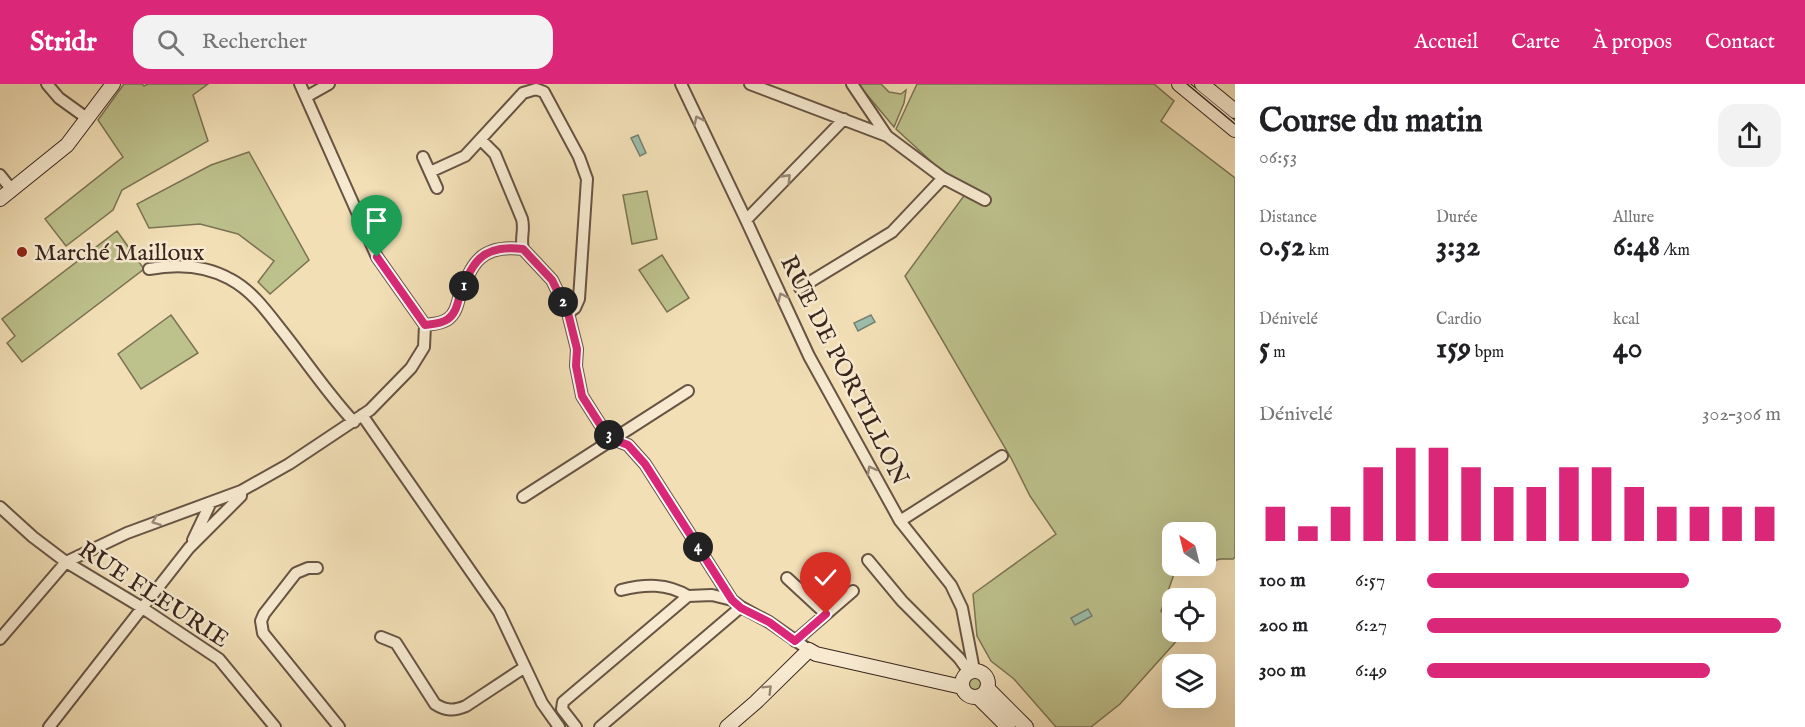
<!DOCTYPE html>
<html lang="fr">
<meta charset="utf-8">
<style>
body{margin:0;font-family:"IM FELL English",serif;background:#f2f2f2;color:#202124;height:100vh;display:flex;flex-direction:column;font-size:22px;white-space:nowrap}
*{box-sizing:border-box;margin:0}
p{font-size:20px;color:#757577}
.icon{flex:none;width:33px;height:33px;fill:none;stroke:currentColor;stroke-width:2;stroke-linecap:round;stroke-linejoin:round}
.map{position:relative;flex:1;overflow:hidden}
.panel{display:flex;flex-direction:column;background:#fff;width:570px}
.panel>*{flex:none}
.needle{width:39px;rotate:325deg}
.controls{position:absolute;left:1162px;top:438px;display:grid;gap:12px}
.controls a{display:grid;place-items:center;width:54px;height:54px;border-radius:12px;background:#fff;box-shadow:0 6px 24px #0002;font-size:30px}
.pin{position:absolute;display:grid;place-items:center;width:51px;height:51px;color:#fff;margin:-62px -26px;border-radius:50% 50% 50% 0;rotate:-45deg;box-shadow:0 0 6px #0007}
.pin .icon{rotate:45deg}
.km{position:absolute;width:30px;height:30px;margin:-15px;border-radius:50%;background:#222;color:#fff;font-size:16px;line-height:30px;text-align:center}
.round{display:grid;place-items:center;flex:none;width:63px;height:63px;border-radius:18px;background:#f2f2f2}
.head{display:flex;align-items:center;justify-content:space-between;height:102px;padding:0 24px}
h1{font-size:33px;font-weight:700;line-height:45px}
.metrics{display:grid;grid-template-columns:repeat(3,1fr);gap:9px;height:102px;padding:6px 24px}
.metrics div{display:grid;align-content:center}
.metrics b{font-size:30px;font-weight:700}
.metrics small{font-size:16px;font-weight:400}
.metrics p{font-size:16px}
.chart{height:168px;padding:12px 24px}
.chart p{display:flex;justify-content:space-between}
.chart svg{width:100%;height:108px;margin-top:6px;stroke:#db2777;stroke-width:6}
ul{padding:0 24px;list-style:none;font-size:20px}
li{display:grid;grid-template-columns:96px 72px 1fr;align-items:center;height:45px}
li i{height:15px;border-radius:8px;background:#db2777}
header{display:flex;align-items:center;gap:36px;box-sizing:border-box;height:84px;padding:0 30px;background:#db2777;color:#fff}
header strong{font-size:28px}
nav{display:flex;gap:33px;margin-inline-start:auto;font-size:21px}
.search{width:420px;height:54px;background:#f2f2f2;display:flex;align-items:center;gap:15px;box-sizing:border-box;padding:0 21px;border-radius:18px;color:#757577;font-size:22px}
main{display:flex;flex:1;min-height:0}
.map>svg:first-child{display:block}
</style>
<header>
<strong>Stridr</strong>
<div class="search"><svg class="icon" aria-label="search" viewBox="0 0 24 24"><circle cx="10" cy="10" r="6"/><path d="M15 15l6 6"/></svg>Rechercher</div>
<nav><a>Accueil</a><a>Carte</a><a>À propos</a><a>Contact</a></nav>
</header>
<main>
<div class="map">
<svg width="1235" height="643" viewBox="0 0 1235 643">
<rect width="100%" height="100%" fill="#f2dfb6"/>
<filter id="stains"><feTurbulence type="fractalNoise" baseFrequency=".00333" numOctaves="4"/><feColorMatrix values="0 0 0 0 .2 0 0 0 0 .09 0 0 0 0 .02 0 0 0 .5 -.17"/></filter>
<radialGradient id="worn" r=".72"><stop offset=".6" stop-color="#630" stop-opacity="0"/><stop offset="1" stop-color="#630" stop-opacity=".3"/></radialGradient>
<!-- green -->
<path fill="#bdc18c" stroke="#7b7354" stroke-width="1.5" d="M124 0H142L144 2 148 0H208L193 11 208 57 122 106 113 126 66 162 45 135 123 73 98 36Z
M858 0H881L889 8 901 10 906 6 904 19 894 43Z
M917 0H1154L1174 17 1161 37 1235 94V473L1233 475H1220L1206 479V448H1173V482H1199L1174 490 1161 527 1173 542V548H1177L1181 552 1120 620 1091 643H1056L1014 595 991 577 977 552 973 510 1056 450 1030 412 1011 374 905 192 969 105 934 80 896 45Z
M249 68 309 176 270 210 258 198 274 177 238 150 200 140 149 144 137 120 211 81Z
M647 107 657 155 632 160 623 111Z
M117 147 144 185 22 278 7 259 15 252 2 235Z
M662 171 689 214 667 228 639 186Z
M171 231 198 269 141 305 118 270Z
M966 600a9 9 0 1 1 18 0a9 9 0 1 1-18 0Z"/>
<!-- water -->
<path fill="#9cbdaa" stroke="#748072" stroke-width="1.5" d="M638 51 646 69 640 72 631 54Z
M871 231 875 238 858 247 854 239Z
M1088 525 1092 532 1075 541 1071 534Z"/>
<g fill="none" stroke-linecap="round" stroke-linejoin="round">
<defs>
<path id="street" d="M47 0 59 14 88 35
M681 0 746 136 809 272 900 437 951 501 962 524 974 586
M750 0 887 52
M852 0 887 52 943 94 985 116
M306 13 329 0
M481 56 495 70 522 135C525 146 520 154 523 165
M423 73 437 104
M430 88 465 72 523 9 536 5 544 8 579 73 587 95 579 215 575 224 568 229
M0 91 12 106
M746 136 844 35
M149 185C176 180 205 181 230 195 251 206 265 225 279 243 304 274 326 308 354 338
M800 204 892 148 943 94
M425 241C433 240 441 240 448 235 455 230 457 222 459 214 472 179 480 160 523 165L552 196 568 229 577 265 576 282 582 312 603 345 615 356 628 361 645 380 732 516 741 523 769 538 809 566
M362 331 499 528 542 619 559 643
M523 413 688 307
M0 423 33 453 66 478 141 523 219 575 275 643
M900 437 1002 372
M193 456 211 418
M868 476 902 517 959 574 969 588
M317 484H308L296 489 264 530 261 537 263 549 339 643
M787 494 826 530
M621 506C645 500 667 499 688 512
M381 553 396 559 435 620C446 627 454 627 466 622L525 583
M0 555 66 478 127 449 241 407 289 380 370 326 411 284 424 263 425 241 377 173 300 0
M795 557 853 507
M49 643 189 464 241 412V407
M576 643 562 625 563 618 688 512 712 511 732 516
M600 643 741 523"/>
<path id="secondary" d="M1179 0 1235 46
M1202 0 1235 27
M0 115 67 61 113 0
M962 600a13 13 0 1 1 26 0a13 13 0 1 1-26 0Z
M987 604 1026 643
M978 613 1008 643
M727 643 756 618 809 566 816 570 962 603"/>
</defs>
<!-- street casing -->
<use href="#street" stroke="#675443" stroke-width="14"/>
<!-- secondary casing -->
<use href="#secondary" stroke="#39251d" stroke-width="16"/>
<!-- street -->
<use href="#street" stroke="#f7ead0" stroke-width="10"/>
<!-- secondary -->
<use href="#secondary" stroke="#f7ead0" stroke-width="14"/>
<!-- tram -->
<path stroke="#39251d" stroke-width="1.5" d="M1187 0 1235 40"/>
</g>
<!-- one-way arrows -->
<defs><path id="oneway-chevron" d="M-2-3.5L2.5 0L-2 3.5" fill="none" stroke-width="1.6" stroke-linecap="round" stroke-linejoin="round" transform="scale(1.5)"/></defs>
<g stroke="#988876">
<use href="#oneway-chevron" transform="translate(698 36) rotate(-116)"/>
<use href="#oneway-chevron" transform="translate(787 94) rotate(-46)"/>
<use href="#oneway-chevron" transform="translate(782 213) rotate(-115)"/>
<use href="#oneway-chevron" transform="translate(871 386) rotate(-119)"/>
<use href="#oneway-chevron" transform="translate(156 437) rotate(159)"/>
<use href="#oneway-chevron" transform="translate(768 605) rotate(-45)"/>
</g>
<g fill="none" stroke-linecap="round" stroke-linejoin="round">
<defs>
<path id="route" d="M377 173 425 241C433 240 441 240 448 235 455 230 457 222 459 214 472 179 480 160 523 165L552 196 568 229 577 265 576 282 582 312 603 345 615 356 628 361 645 380 732 516 741 524 769 538 795 557 826 530"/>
</defs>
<!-- route casing -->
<use href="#route" stroke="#fff" stroke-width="12"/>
<!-- route -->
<use href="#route" stroke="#db2777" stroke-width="8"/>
</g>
<!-- markers -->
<circle fill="#8f2418" stroke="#f7ead0" stroke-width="2" cx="22" cy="168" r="6"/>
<g text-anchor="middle" stroke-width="5" stroke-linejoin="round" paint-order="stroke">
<!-- poi labels -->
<g font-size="24" fill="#39251d" stroke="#f7ead0" text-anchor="start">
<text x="34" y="176">Marché Mailloux</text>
</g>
<!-- street labels -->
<g font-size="24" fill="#39251d" stroke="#f7ead0">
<text transform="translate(845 286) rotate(63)" y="8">RUE DE PORTILLON</text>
<text transform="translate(154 510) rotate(33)" y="8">RUE FLEURIE</text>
</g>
</g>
<rect width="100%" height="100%" filter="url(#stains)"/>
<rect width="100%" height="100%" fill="url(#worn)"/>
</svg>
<div class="controls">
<a><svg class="needle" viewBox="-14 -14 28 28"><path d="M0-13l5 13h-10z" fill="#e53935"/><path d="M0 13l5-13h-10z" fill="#757577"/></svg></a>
<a><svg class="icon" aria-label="locate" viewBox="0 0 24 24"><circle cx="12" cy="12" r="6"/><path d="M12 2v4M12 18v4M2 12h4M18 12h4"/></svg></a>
<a><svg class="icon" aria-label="layers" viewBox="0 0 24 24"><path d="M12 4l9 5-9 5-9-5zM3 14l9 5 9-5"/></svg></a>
</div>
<div class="pin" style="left:377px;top:173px;background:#1e9e55"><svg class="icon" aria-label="arrive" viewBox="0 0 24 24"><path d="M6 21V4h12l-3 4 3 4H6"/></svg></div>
<div class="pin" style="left:826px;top:530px;background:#d93025"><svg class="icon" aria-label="check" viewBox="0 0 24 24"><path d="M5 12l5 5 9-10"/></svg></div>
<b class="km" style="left:464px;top:202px">1</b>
<b class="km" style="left:563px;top:218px">2</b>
<b class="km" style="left:609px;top:351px">3</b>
<b class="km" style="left:698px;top:463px">4</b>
</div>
<section class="panel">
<div class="head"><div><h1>Course du matin</h1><p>06:53</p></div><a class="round"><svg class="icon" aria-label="share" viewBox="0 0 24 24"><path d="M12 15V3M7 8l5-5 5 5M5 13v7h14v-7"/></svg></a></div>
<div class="metrics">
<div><p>Distance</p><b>0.52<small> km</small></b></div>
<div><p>Durée</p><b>3:32</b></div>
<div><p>Allure</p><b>6:48<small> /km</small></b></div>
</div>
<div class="metrics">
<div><p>Dénivelé</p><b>5<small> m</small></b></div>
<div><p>Cardio</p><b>159<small> bpm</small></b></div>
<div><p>kcal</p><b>40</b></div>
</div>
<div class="chart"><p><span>Dénivelé</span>302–306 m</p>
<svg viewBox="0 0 160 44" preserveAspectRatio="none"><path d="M5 44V30M15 44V38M25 44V30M35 44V14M45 44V6M55 44V6M65 44V14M75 44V22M85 44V22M95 44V14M105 44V14M115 44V22M125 44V30M135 44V30M145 44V30M155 44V30"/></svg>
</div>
<ul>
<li><b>100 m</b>6:57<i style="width:74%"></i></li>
<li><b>200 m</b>6:27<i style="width:100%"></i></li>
<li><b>300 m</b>6:49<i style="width:80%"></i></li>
</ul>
</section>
</main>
